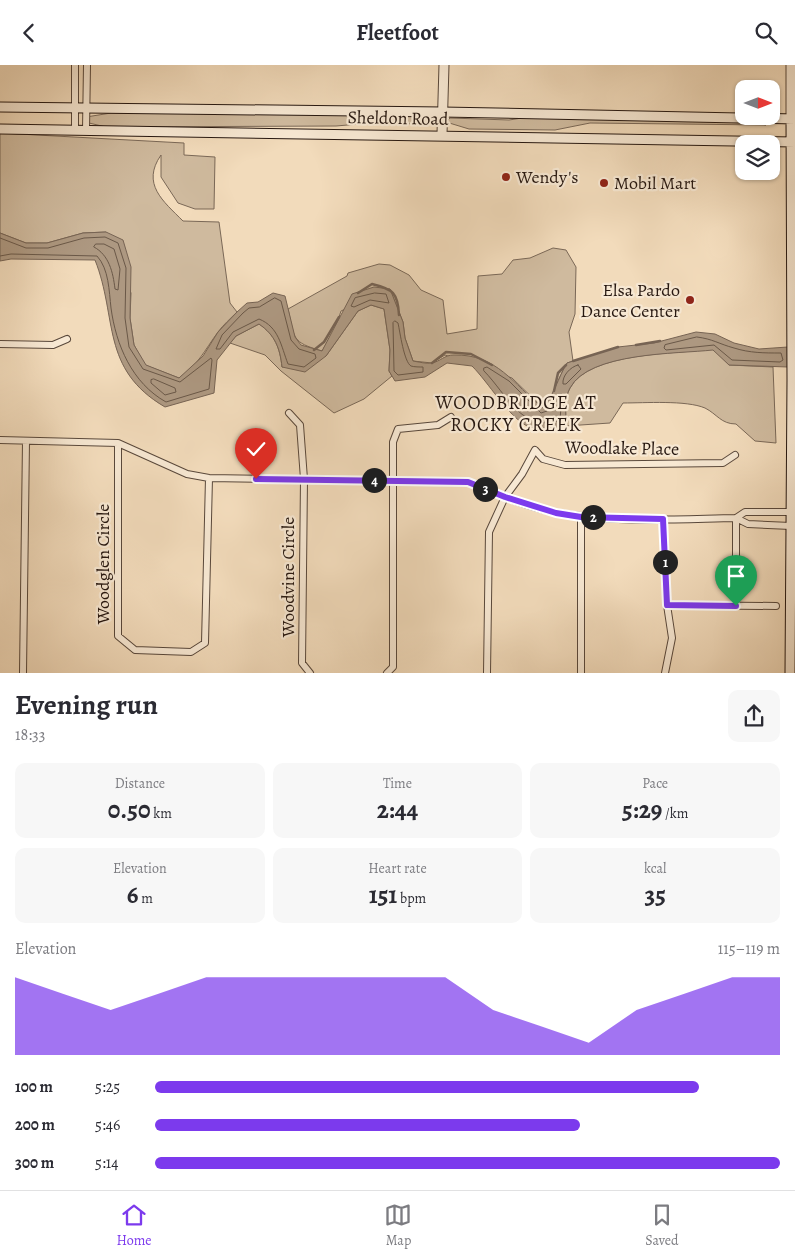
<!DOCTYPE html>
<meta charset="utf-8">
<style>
body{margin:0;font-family:Alegreya,serif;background:#f7f7f7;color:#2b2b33;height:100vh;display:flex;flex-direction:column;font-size:19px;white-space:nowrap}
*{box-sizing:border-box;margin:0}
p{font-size:16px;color:#7c7c81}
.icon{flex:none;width:28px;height:28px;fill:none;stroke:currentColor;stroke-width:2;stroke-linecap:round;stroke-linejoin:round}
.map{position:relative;height:608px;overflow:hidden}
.sheet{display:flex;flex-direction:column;background:#fff;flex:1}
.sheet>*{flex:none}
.needle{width:32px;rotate:90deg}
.tools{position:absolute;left:735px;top:15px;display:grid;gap:10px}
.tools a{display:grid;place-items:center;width:45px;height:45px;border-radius:10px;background:#fff;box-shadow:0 1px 4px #0004;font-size:25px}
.pin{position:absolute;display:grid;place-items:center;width:42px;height:42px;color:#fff;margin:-51px -21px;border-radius:50% 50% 50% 0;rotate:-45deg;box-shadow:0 0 5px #0007}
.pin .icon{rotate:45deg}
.km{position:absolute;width:25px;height:25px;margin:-12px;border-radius:50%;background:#222;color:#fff;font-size:14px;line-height:25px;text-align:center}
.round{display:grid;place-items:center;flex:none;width:52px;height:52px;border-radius:10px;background:#f7f7f7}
.overview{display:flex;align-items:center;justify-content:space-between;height:85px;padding:0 15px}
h1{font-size:28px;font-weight:700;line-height:38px}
.metrics{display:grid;grid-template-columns:repeat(3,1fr);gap:8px;height:85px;padding:5px 15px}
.metrics div{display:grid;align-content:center;border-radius:10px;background:#f7f7f7;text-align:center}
.metrics b{font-size:25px;font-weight:700}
.metrics small{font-size:14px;font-weight:400}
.metrics p{font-size:14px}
.chart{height:140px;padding:10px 15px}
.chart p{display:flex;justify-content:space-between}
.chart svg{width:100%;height:90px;margin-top:5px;fill:#7c3aed;opacity:.7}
ul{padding:0 15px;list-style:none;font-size:16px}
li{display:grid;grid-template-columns:80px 60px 1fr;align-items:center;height:38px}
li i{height:12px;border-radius:6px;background:#7c3aed}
header{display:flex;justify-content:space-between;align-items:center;height:65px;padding:0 15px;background:#fff;font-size:22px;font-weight:700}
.dock{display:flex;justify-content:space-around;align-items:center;height:70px;border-top:1px solid #e1e1e2;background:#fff;font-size:14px;color:#7c7c81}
.dock a{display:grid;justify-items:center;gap:2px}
.dock .selected{color:#7c3aed}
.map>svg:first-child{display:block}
</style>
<header><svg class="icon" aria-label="back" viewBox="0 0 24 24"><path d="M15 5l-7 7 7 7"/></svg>Fleetfoot<svg class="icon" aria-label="search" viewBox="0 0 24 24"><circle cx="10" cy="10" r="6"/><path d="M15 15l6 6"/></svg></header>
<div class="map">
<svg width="795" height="608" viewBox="0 0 795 608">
<rect width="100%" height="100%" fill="#f2dbbb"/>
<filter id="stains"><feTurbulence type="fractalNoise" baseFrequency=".004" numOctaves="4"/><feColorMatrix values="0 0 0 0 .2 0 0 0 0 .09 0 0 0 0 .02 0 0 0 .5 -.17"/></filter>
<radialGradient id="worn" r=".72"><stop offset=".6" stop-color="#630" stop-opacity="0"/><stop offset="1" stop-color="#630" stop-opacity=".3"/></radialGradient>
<!-- green -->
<path fill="#cfba9e" stroke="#7a6857" d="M111 48 408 50 423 53 425 56 420 59 371 58 336 61 106 62 89 58 86 52Z
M535 51 751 57 766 60 590 58 555 65 469 64 446 57 450 53 509 55Z
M0 68 184 78V90L215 92 214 144H195L178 138 161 112V90C141 119 163 136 183 156L219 157 230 238 237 247C231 253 223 260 218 267 204 286 199 299 179 313L145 300 134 280 130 253 131 228 106 167 83 168 47 178H26L0 168Z
M553 183 566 185 576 202 575 249 569 267 573 296 567 298C558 313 554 330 543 343L512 313 445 290 432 298 413 296 405 273 403 257 390 224 341 246 335 264 322 286C291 277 295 274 288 244L347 211 348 208 379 199 390 200 409 210 421 225 443 235 447 269 477 264 478 211 502 209 513 195 530 193Z
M371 240 384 244 390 285 389 306 392 311 364 334 334 348 281 306 265 290 230 278 236 271 259 259C275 270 280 283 282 302L326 291 358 246Z
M714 284 729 300 773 302 776 378 755 376 736 359C721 359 717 349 705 343 686 335 645 338 623 338L610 358 566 361C566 349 564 333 570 323 589 287 676 289 714 284Z"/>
<!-- water -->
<path fill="#ad9881" stroke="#776454" d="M106 167 123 175 131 202 130 253 134 280 146 300 179 313 203 291 218 267 237 247 247 238 258 237 273 228 285 231 295 272 301 280 322 286 352 229 374 222 390 224 403 257 405 273 413 296C419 297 427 299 432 298 441 296 444 290 454 290 497 289 513 319 543 343 554 330 558 313 567 298L618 282 654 278 696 267 715 269 734 278 759 284 788 282V302L729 300 713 285C677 289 589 287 570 323 564 333 566 349 566 361 555 362 538 366 527 361 507 350 489 318 472 301L447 298 425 312 395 316 389 306 390 285 384 244 371 240 358 246 326 291 305 307 282 302C280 283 275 270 259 259L236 271 217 295 214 328 165 342C100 304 118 253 95 195L11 194 0 196V168L26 178H47L83 168Z"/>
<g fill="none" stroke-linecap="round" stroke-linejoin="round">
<!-- shore -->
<path stroke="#6a5848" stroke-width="1" d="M0 173 26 183H48L84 173 105 172 118 178 126 203 125 253 129 282 143 304 180 317 211 293 212 295 209 324 166 337C132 318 116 280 111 243 109 226 109 204 97 191L11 189 0 191
M96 179H104L114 184 120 204 118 225 115 224C113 207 109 190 94 182Z
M375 228 386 229 389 238 370 235 354 242 351 241 355 233Z
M275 233 281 236 291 275 299 284 315 289 316 293 304 302 288 299C281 281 279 262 259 254L233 267 220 284H216L222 270 243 248 249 243 259 242Z
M395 256 398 258C400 267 404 297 411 301 414 302 420 302 423 302V307L398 310 394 306 393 258Z
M697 272C713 274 719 279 734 283 750 288 764 288 781 288L783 295 780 297 732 295 714 280 666 285 664 283 665 280Z
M578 300 581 304 566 319H563C562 311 570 302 578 300Z
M484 303 487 302 509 316 541 348 547 346 558 329H562L560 355C522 369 507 329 484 306Z
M154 314 175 323 176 327 165 330 151 318V315Z"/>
<!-- stream -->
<path stroke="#776454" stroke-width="2.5" d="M358 228 372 219C393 224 398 228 399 250
M636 280 660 276
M314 285 324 277 339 252
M573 296 618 282
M432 298 446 287 471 289 492 300
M554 326 558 308 566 300"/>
<defs>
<path id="minor" d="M75 65V0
M86 65 87 0
M0 279 53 280 67 274
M289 348 300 360 304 414 302 598 310 608
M0 375 118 378 187 409 209 413 468 417C497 429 527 442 558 448 616 458 678 454 736 453L745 447H791
M118 378V571L135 585 191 587 205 578 209 413
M581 452V608
M736 453 748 459 791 461
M663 454 667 540 672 573 665 608
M667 540 776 541
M736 541V453
M23 608 26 376
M387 608 393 602V377L398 364 438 360 451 352
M487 608 489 467 505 432 522 409 535 385 543 394 565 400 723 398 735 390"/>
<path id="tertiary" d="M791 54V0
M442 69 444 0"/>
<path id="secondary" d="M0 42 442 47 795 54
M0 64 795 77
M790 608 792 315 791 54"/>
</defs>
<!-- minor casing -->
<use href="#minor" stroke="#59483b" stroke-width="8"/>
<!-- tertiary casing -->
<use href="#tertiary" stroke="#59483b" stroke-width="11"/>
<!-- secondary casing -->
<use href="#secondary" stroke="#261710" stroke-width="11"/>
<!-- minor -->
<use href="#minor" stroke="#f7e8d3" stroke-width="6"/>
<!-- tertiary -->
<use href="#tertiary" stroke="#f7e8d3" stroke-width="9"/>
<!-- secondary -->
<use href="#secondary" stroke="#f7e8d3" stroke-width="9"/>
</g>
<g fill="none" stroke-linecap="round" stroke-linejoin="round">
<defs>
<path id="route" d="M256 414 468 417 505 432 556 448 581 452 663 454 667 540 736 541"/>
</defs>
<!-- route casing -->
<use href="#route" stroke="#fff" stroke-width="10"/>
<!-- route -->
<use href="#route" stroke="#7c3aed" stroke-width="6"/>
</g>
<!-- markers -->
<g fill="#8f2418" stroke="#f7e8d3" stroke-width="2">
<circle cx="506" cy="112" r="5"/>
<circle cx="604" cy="118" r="5"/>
<circle cx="690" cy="235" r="5"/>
</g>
<g text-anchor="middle" stroke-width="4.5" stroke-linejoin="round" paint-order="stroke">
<!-- street labels -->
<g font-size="18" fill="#261710" stroke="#f7e8d3">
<text transform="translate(398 53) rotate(1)" y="6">Sheldon Road</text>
<text transform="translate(622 383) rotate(1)" y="6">Woodlake Place</text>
<text transform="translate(103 499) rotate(-90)" y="6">Woodglen Circle</text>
<text transform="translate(288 512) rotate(-90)" y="6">Woodvine Circle</text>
</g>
<!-- poi labels -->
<g font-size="18" fill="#261710" stroke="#f7e8d3" text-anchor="start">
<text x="516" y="118">Wendy's</text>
<text x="614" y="124">Mobil Mart</text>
<text x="680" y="231" text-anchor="end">Elsa Pardo<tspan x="680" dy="21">Dance Center</tspan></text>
</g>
<!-- neighbourhood labels -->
<g font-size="19" letter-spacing="1" fill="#261710" stroke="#f7e8d3">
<text x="516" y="344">WOODBRIDGE AT<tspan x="516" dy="22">ROCKY CREEK</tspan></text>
</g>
</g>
<rect width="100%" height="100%" filter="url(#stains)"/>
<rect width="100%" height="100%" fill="url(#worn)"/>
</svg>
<div class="tools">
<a><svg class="needle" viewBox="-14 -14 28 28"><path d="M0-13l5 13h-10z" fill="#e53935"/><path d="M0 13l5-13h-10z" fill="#7c7c81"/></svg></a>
<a><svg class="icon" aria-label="layers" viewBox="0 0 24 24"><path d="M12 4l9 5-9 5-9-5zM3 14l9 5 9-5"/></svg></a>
</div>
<div class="pin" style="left:736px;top:541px;background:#1e9e55"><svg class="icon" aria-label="arrive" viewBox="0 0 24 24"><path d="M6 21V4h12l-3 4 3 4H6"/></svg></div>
<div class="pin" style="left:256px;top:414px;background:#d93025"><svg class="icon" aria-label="check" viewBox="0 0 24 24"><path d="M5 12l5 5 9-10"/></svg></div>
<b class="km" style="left:665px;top:497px">1</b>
<b class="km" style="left:593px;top:452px">2</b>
<b class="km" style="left:485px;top:424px">3</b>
<b class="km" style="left:374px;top:415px">4</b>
</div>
<section class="sheet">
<div class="overview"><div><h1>Evening run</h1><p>18:33</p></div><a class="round"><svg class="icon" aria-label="share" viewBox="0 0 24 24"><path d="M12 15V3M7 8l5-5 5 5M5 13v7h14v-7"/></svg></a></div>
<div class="metrics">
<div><p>Distance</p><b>0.50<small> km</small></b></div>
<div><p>Time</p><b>2:44</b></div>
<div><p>Pace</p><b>5:29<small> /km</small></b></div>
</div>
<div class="metrics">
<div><p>Elevation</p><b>6<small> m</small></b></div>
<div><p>Heart rate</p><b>151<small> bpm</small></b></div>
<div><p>kcal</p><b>35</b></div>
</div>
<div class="chart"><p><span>Elevation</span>115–119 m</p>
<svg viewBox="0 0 160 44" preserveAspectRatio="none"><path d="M0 44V6L10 14L20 22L30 14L40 6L50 6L60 6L70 6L80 6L90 6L100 22L110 30L120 38L130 22L140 14L150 6L160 6V44z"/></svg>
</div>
<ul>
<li><b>100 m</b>5:25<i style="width:87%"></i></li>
<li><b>200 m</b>5:46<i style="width:68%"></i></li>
<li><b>300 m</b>5:14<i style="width:100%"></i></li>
</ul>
</section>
<nav class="dock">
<a class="selected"><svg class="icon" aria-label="home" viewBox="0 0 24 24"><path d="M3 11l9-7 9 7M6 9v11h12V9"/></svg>Home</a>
<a><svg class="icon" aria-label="map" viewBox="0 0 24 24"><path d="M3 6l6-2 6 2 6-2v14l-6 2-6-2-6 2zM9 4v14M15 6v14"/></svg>Map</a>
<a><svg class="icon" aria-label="saved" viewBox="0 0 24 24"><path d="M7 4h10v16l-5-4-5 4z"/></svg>Saved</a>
</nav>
